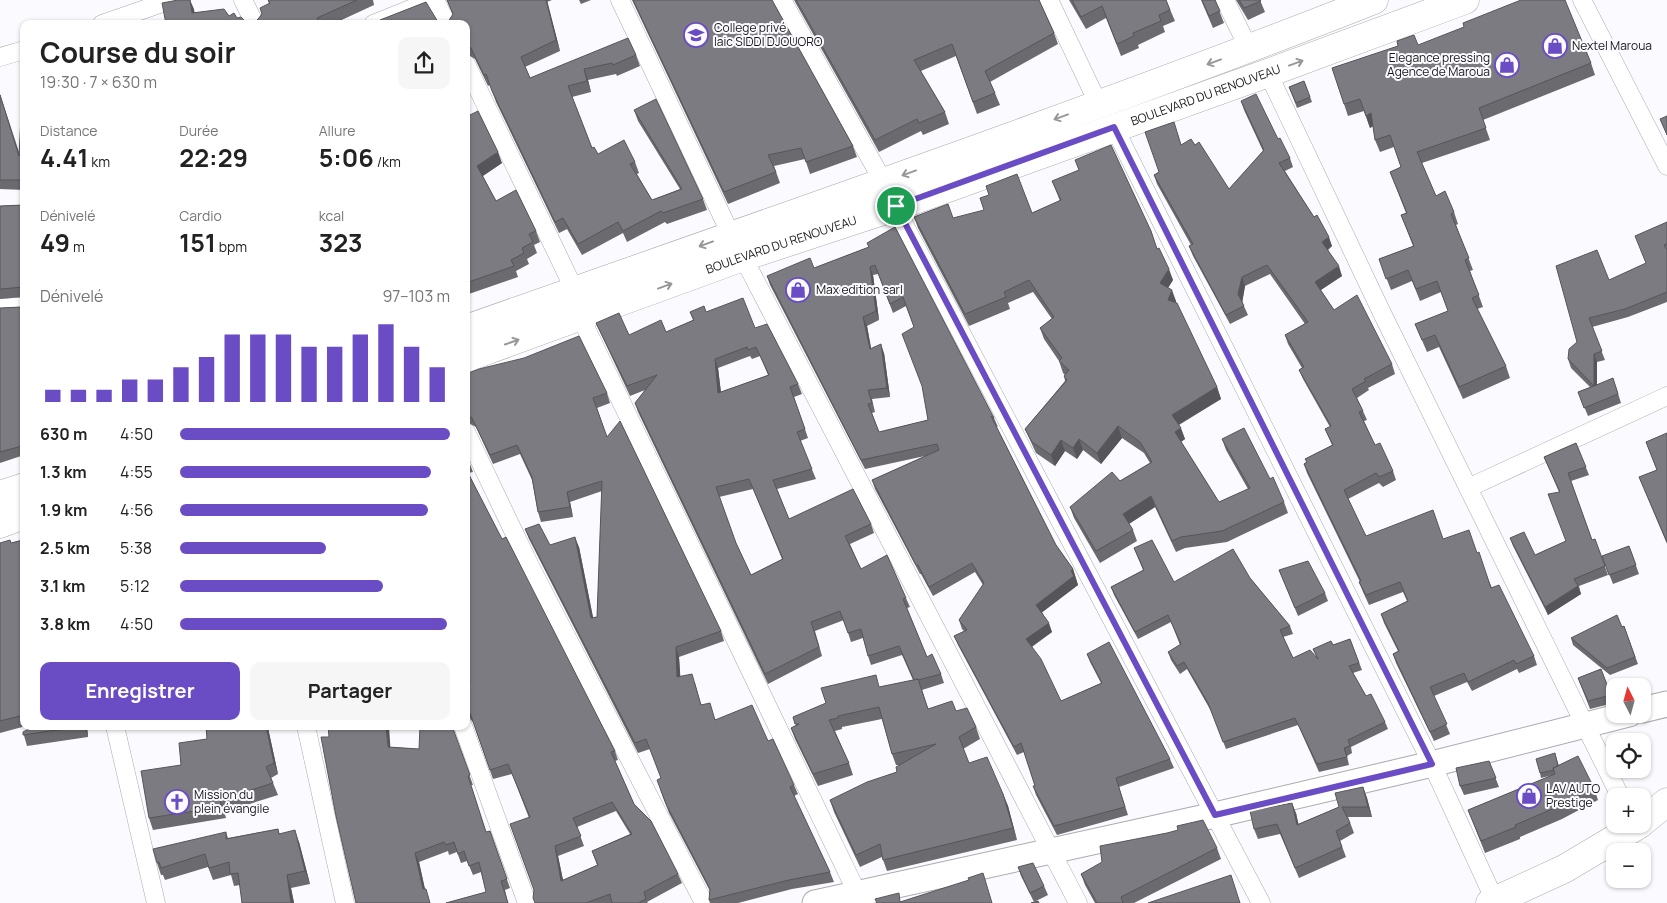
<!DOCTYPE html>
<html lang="fr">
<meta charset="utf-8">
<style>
body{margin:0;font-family:Manrope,sans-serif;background:#f6f6f6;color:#222;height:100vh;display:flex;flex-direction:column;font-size:19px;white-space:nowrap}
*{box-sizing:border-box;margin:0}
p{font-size:16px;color:#767676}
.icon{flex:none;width:28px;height:28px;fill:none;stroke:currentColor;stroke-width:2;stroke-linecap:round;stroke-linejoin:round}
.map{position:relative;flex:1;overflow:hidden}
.details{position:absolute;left:20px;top:20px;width:450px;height:710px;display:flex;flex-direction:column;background:#fff;border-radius:10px;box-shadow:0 1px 4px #0004}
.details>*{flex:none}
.needle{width:32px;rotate:354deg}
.tools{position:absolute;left:1606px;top:678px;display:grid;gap:10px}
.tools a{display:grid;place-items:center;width:45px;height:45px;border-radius:10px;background:#fff;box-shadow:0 1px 4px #0004;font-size:25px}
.pin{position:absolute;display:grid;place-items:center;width:42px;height:42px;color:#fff;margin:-21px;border:2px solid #fff;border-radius:50%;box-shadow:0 1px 5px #0007}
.round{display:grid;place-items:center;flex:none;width:52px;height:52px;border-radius:10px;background:#f6f6f6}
.overview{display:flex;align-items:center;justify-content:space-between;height:85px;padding:0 20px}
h1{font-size:28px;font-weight:700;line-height:38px}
.stats{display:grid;grid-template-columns:repeat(3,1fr);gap:8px;height:85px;padding:5px 20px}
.stats div{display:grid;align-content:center}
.stats b{font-size:25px;font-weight:700}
.stats small{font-size:14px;font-weight:400}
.stats p{font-size:14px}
.chart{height:140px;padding:10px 20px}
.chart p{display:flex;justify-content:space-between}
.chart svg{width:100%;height:90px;margin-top:5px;stroke:#6a4cc5;stroke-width:6}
.action{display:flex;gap:10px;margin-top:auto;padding:10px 20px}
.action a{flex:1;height:58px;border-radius:10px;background:#6a4cc5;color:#fff;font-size:20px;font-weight:700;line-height:58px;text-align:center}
.action a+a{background:#f6f6f6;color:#222}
ul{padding:0 20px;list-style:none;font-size:16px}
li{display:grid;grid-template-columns:80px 60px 1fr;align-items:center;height:38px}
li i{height:12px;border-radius:6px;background:#6a4cc5}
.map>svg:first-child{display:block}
</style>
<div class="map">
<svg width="1667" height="903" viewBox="0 0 1667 903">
<rect width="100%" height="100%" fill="#fbfbff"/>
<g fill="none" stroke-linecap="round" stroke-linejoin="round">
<defs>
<path id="street" d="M243 0 255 24
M435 0 447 24
M620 0 731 235
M782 0 884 183
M1049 0 1098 103
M1225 0 1249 49
M1582 0 1667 166
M102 24 171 0
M373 24 433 0
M0 57 24 50
M466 64 575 291
M1268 73 1381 311 1620 796
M1114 127 1432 764 1496 903
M895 207 1261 903
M743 257 1078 903
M0 308 24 306
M581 318 862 903
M466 432 530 566 704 903
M1468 488 1667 396
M115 726 156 903
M306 726 345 903
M463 726 527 903"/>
<path id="secondary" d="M1642 710 1667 704
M815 903 1215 815 1432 764 1629 714"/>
<g id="primary">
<path d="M466 329C769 222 1074 118 1374 0"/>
<path id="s1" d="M466 358 743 257 895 207 1268 73 1465 0"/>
<path d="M0 495 24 487"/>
<path d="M0 524 24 515"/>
<path d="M1642 822 1667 802"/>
<path d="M1490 903 1564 869 1640 824"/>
</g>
</defs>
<!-- street casing -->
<use href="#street" stroke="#aaaab0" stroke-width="19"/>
<!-- secondary casing -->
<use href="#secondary" stroke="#aaaab0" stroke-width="27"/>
<!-- primary casing -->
<use href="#primary" stroke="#aaaab0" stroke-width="29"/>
<!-- street -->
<use href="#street" stroke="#fff" stroke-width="18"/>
<!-- secondary -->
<use href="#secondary" stroke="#fff" stroke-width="25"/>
<!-- primary -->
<use href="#primary" stroke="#fff" stroke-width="28"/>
</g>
<!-- wall -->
<path fill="#6a6a6f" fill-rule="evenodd" d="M178 0H190L194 12 229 16 237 18 246 22 255 23 269 4 268 0H373L374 5 333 24H166Z
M447 0H552L547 2 560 51 525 67 530 78 636 55 640 66 617 76 616 74 588 80 591 92 572 97 592 148 598 154 635 162 639 173 637 174 652 200 680 189 638 121 634 110 703 199 707 210 667 224 665 222 627 242 623 233 582 255 567 229 559 233 496 102 490 85 488 86 475 59 467 54 466 51V24L438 22H448L453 15Z
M579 0H591L581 4Z
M632 0H772L853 146 857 157 810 174 805 159 774 166 780 183 728 204Z
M794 0H1039L1054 33 1058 44 990 82 995 93 1000 105 977 114 956 56 921 71 945 112 949 124 923 135 921 131 879 152Z
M1069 0H1166L1175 21 1163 26 1165 32 1138 45 1139 48 1121 56 1106 18 1086 29Z
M1201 0H1215L1224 23 1213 28Z
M1236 0H1260L1265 12 1248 20Z
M1418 45 1591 63 1595 75 1483 120 1490 140 1422 163 1436 196 1454 212 1458 224 1456 225 1473 270 1470 271 1483 307 1477 309 1506 366 1510 378 1463 399 1439 347 1427 352 1415 324 1448 311 1441 292 1420 301 1412 281 1391 290 1379 259 1413 246 1401 215 1406 213 1390 172 1401 167 1394 147 1380 152 1375 140 1373 126 1370 128 1364 111 1348 116 1332 68Z
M24 60V190L0 189V94L20 155Z
M1304 81 1312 102 1297 108 1289 87Z
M1241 101 1278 139 1290 158 1293 167 1285 171 1332 246 1328 250 1342 276 1321 290 1334 310 1392 364 1395 374 1368 388 1369 390 1357 398 1363 411 1367 420 1364 421 1375 445 1393 471 1396 480 1383 487 1379 483 1348 499 1366 536 1443 539 1477 553 1492 588 1534 656 1537 665 1519 673 1517 669 1472 691 1467 682 1434 696 1450 734 1434 741 1396 663 1393 654 1398 651 1384 623 1381 614 1407 601 1403 592 1369 605 1363 592 1359 582H1360L1307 473 1304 464 1307 462 1305 459 1332 445 1325 429 1330 427 1303 379 1299 370 1302 368 1288 344 1285 335 1305 324 1270 274 1245 286 1242 302 1248 315 1230 324 1193 256 1189 246 1191 245 1157 184 1154 175 1159 172 1177 132 1181 145H1195L1229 189 1263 151 1244 110Z
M466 117 502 163 483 176 496 201 536 231 540 242 534 245 537 253 527 259 529 264 516 271 518 277 466 295Z
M1052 181 1151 231 1157 249 1173 280 1168 288 1176 301 1175 302 1217 387 1221 399 1179 425 1185 439 1181 442 1219 502 1248 489 1226 450 1222 439 1270 479 1284 502 1288 513 1227 542 1185 548 1176 552 1155 507 1129 524 1133 530 1137 541 1100 563 1074 518 1070 507 1120 481 1150 463 1144 453 1122 438 1101 464 1083 450 1077 459 1065 451 1055 466 1036 453 1030 440 1025 429 1065 381 1064 376 1065 375 1063 373 1059 361 1044 339 1040 328 1052 319 1033 292 1008 303 1010 309 969 326 918 228 914 217 953 218 1032 213 1060 201Z
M24 205V297L0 299V206Z
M1667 222V302L1628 317 1592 327 1605 360 1597 362V384L1616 387 1621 403 1588 416 1578 392 1590 387 1571 368 1568 359 1609 280 1646 264Z
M867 243 994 418 998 427 996 426 1056 545 1073 569 1078 585 1042 612 1052 632 1032 647 1061 701 1101 683 1090 662 1087 654 1170 759 1174 768 1119 787 1128 815 1057 835 1036 795 1033 786H1035L1024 752 1017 755 958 645 954 636 964 631 962 629 959 620 983 585 975 572 933 596 921 574H920L875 489 872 480 925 456 865 469 770 285 767 276 814 268 869 247ZM878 274 893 313 906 306 914 327 928 420 879 432 872 413 875 412 872 399 890 397 884 353 871 349 867 326 879 320 873 275Z
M24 305V455L0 463V308L21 307Z
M690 312H706L755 328 798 384 802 394 794 397 808 438 800 441 816 479 777 489 789 519 871 524 874 533 850 544 861 569 906 598 910 607 907 608 927 657 941 674 944 683 922 690 928 709 956 711 976 727 980 739 963 749 969 763 1003 794 1008 806 1017 840 887 871 882 857 860 867 834 812 830 800 897 772 899 765H896L892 754 882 719 842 727V729L835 731 849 763 853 775 818 786 795 739 791 728 796 725 793 717 880 687 913 680 902 655 871 665 868 656 863 638 851 642 844 620 815 631 822 656 768 684 638 412 635 403 645 390 630 396 600 332 596 323 629 335 666 332 693 320ZM750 356 752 359 760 356 768 375 721 392 718 368ZM753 489 782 559 751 575 736 543 719 497Z
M466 374 607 393 610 403 597 408 607 437 721 631 724 641 679 657 680 676 695 683 701 705 715 719 768 741 794 785 798 794 794 796 830 872 834 882 792 889 738 903H710L709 900 710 891 669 813 660 789 661 778 650 749 638 753 529 539 525 529 550 545 579 547 593 618 597 617 602 491 570 502 573 517 541 522 538 512 532 480 520 454 493 464 476 427 467 422H466Z
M1667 433V544L1639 477 1657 470 1646 442Z
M1576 443 1589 475 1571 481 1592 540 1595 539 1608 575 1579 586 1581 594 1548 615 1513 546 1510 538 1535 555 1566 541 1559 492 1544 457Z
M466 454 473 472 468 473 502 539 615 751 618 760 615 761 634 804 678 874 682 883 647 902 648 903H535L529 818 512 774 493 779 473 722 469 718 466 716V683L470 682 466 665ZM616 811 630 834 592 851 597 865 563 880 558 856 584 846 577 827Z
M24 539V726H26L0 733V543H11Z
M1629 546 1639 574 1613 584 1602 556Z
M1134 548 1174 582 1250 578 1290 626 1293 634 1283 637 1293 658H1317L1313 649 1333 645 1350 639 1362 670 1353 673 1366 696 1385 722 1388 729 1351 747 1352 753 1347 756 1349 765 1319 772 1298 725 1226 749 1211 711 1187 669 1180 674 1171 660 1168 652 1180 645 1171 622 1138 639 1114 595 1111 587 1143 570Z
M1279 570 1325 593 1328 601 1298 616Z
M1624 626 1638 664 1610 675 1573 645 1571 638Z
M1601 669 1614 703 1590 709 1578 678Z
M87 726 88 737 27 746 23 732Z
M206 726H275L268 728 278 774 271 778 278 795 224 812 226 818 153 830 149 818 181 765 207 739Z
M453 730 473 785H471L486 832 490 831 510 888 505 890 508 903H446L486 892 481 872 473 875 467 861 461 863 457 852 449 855 448 851 419 862 425 889 429 898 329 737 390 747 419 749Z
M1556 757 1559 766 1594 788 1598 800 1562 819 1520 837V839L1485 853 1468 810 1553 775 1541 778 1540 773Z
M1489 761 1499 787 1464 795 1460 786Z
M1363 787 1367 798 1372 817H1348L1354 833 1340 841 1346 857 1299 878 1280 834 1258 839 1254 829 1296 813 1298 824 1339 807Z
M278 829 279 833 299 842 310 884 291 888 294 903H242L240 885 234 886 231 875 213 880 208 867 165 880 163 875H161L157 863 226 832 228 838Z
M1217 848 1221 859 1134 903H1095L1085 885 1081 874Z
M1018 867 1044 886 1048 895 1034 902 1021 876Z"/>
<!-- shaded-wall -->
<path fill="#56565a" d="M190 0 194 9 196 23 192 13Z
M546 0H547L560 51 556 40Z
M584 69 588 80 591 92 587 81Z
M1371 113 1375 125 1370 128 1366 116Z
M498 152 502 163 481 177 477 166Z
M1329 237 1332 246 1326 251 1322 242Z
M1339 266 1342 276 1319 291 1315 282Z
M870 267 873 275 879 320 876 311Z
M1169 269 1173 280 1164 294 1160 283Z
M1242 277 1245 286 1242 304 1238 294Z
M1172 290 1176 301 1172 311 1168 300Z
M863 317 867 326 873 358 870 349Z
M881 344 884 353 890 397 887 388Z
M1594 354 1597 362V394L1594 386Z
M715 359 718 368 722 402 718 393Z
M1217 387 1221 399 1176 426 1172 415Z
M1118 426 1122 438 1101 464 1097 453Z
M1181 428 1185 439 1179 443 1175 432Z
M1079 439 1083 450 1077 459 1073 448Z
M1061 440 1065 451 1055 466 1051 455Z
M567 492 570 502 573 517 570 507Z
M1151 496 1155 507 1127 525 1123 514Z
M575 537 579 547 595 627 591 618Z
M1073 569 1078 585 1040 614 1036 605Z
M1578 586 1581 594 1548 615 1545 607Z
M1049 623 1052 632 1029 648 1026 639Z
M676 647 679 657 681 686 677 677Z
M84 726H87L88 737Z
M266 726H267L268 728 278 774 274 763Z
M386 726H389L391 757 388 747Z
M1363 787 1367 798 1372 817 1368 807Z
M1003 794 1008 806 1017 840 1013 828Z
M220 800 226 818 221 807Z
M1292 803 1296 813 1301 835 1297 825Z
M295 830 299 842 310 884 305 871Z
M555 846 558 856 565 890 561 881Z
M415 853 419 862 427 899 423 889Z
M287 875 291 888 294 903H291Z"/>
<!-- building -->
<path fill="#7b7b81" stroke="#56565a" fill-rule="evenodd" d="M178 0H190L192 13 224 9 229 16 234 13 237 18 241 17 246 22 255 23 262 14 260 8 270 3 268 0H357L317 18 319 24H166L162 3Z
M447 0H546L556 40 521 57 530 78 628 38 636 55 613 65 612 63 584 69 587 81 568 86 592 148 594 147 598 154 624 140 635 162 630 164 652 200 682 189 634 110 656 99 703 199 663 213 661 211 623 231 618 222 578 244 563 218 555 222 492 91 486 74 484 75 471 48 466 45V24H382L380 20 426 2 438 22H448L453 14Z
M633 0H772L853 146 806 162 801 148 768 155 776 172 724 192Z
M796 0H1039L1054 33 985 71 995 93 973 102 952 44 914 60 945 112 919 123 917 119 875 140Z
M1072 0H1166L1170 10 1159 15 1161 21 1133 33 1134 36 1117 44 1102 6 1081 17Z
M1202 0H1215L1220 11 1209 16Z
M1239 0H1260L1261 1 1244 8Z
M1521 0H1565L1591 63 1479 108 1486 128 1417 152 1436 196 1445 191 1454 212 1451 214 1469 258 1465 260 1479 295 1472 298 1506 366 1459 387 1435 335 1422 340 1415 324 1448 311 1437 281 1416 289 1408 270 1386 279 1379 259 1414 246 1401 215 1407 213 1390 172 1401 167 1390 135 1375 140 1371 113 1366 116 1360 99 1344 104 1332 68 1398 46 1397 41 1414 35 1418 45 1464 27 1463 23Z
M24 60V180H0V95L19 156Z
M1304 81 1310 97 1296 103 1289 87Z
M1256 94 1278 139 1280 138 1290 158 1279 163 1314 217 1317 215 1329 237 1322 242 1339 266 1315 282 1334 310 1357 295 1392 364 1364 379 1366 381 1352 389 1363 411 1359 412 1375 445 1380 443 1393 471 1379 477 1376 473 1344 490 1366 536 1433 510 1443 539 1469 530 1477 553 1479 552 1491 588 1499 585 1534 656 1516 664 1514 660 1468 682 1464 673 1430 687 1447 724 1430 732 1393 654 1399 651 1381 614 1408 601 1400 582 1366 595 1359 582 1361 581 1304 464 1307 462 1305 459 1333 445 1325 429 1331 426 1299 370 1304 367 1285 335 1308 322 1267 265 1242 277 1238 294 1244 306 1226 315 1189 246 1193 244 1154 175 1159 172 1145 132 1174 122 1181 145 1191 139 1195 145 1199 142 1229 189 1264 150 1241 101Z
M478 111 498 152 477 166 496 201 516 190 536 231 529 234 533 242 522 248 524 253 511 260 514 266 466 283V117Z
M1667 116V135L1660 119Z
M1111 145 1151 231 1157 249 1159 248 1169 269 1160 283 1172 290 1168 300 1177 303 1217 387 1172 415 1181 428 1175 432 1219 502 1250 488 1222 439 1244 428 1270 479 1273 477 1284 502 1222 531 1181 537 1172 541 1151 496 1123 514 1133 530 1096 551 1070 507 1112 472 1120 481 1152 462 1140 442 1118 426 1097 453 1079 439 1073 448 1061 440 1051 455 1032 442 1025 429 1067 380 1064 376 1069 370 1059 361 1062 358 1040 328 1054 317 1029 280 1004 292 1006 297 965 314 914 217 948 204 953 218 984 210 980 198 989 195 986 186 1017 174 1032 213 1061 200 1052 181 1079 170 1075 160Z
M24 205V287L0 289V206Z
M1667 222V244L1664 245 1667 250V292L1625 309 1589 318 1602 351 1594 354V386L1613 378 1618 394 1584 408 1578 392 1594 386 1568 359 1569 349 1577 342 1556 266 1597 250 1609 280 1646 263 1635 236Z
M895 227 994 418 991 416 1056 545 1073 569 1071 571 1074 576 1036 605 1049 623 1026 639 1041 659 1061 701 1102 683 1087 654 1109 642 1170 759 1116 778 1125 807 1054 826 1033 786H1035L1021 743 1014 747 954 636 967 630 959 620 984 583 972 563 929 587 918 565H916L872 480 939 450 937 444 861 460 767 276 810 258 814 268 869 247 867 243ZM875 265 890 304 903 297 914 327 902 334 922 386 928 420 879 432 868 404 872 403 868 390 887 388 881 344 870 349 863 317 876 311 870 267Z
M743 298 755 328 767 324 798 384 790 387 805 429 797 432 812 469 773 480 789 519 853 489 871 524 845 536 861 569 887 555 906 598 903 599 927 657 932 654 941 674 918 680V679L914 680 899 646 868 656 861 629 848 633 840 611 811 622 819 647 765 674 635 403 657 375 627 386 596 323 619 313 629 335 661 320 666 332 694 320 690 312 704 306 706 312ZM747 347 748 350 756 347 769 375 718 393 715 359ZM749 479 783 559 751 575 736 543 716 487Z
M24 305V444L18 447 0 452V308L21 307Z
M579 336 607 393 593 398 607 437 620 421 721 631 676 647 677 677 692 674 701 705 710 703 715 720 752 705 768 741 773 739 794 785 790 787 830 872 789 880 709 900 710 889 666 804 657 780 661 778 646 739 635 743 525 529 539 524 550 545 575 537 591 618 597 617 602 481 567 492 570 507 538 512 532 477 517 445 490 455 472 418 466 414V374L479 369 524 358Z
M1667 433V542L1639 477 1657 470 1646 442Z
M1576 443 1586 467 1568 473 1592 540 1595 539 1605 566 1574 579 1578 586 1545 607 1510 538 1524 532 1535 555 1566 541 1548 494 1560 492 1544 457Z
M466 454 470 462 466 463Z
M466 469 502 539 506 537 615 751 611 752 634 804 651 821 678 874 644 892 646 899 640 902V903H612L610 894 586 903H535L533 898 534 890 510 824 530 817 508 764 490 770 470 713 466 708V683L470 682 466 665ZM612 802 632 834 592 851 598 865 561 881 555 846 581 836 573 818Z
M10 540 11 543 24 540V715L0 721V543Z
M1152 540 1174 582 1233 549 1250 578 1290 626 1280 630 1293 658 1310 650 1318 659 1313 649 1331 641 1333 645 1350 639 1359 663 1349 666 1366 696 1371 694 1385 722 1348 740 1350 746 1344 748 1347 757 1317 764 1295 718 1223 742 1208 703 1184 662 1177 666 1168 652 1181 644 1168 615 1135 632 1111 587 1144 570 1134 548Z
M1629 546 1636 565 1609 575 1602 556Z
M1308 561 1325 593 1295 608 1279 570Z
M1617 615 1622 627 1624 626 1635 657 1607 668 1571 638Z
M1601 669 1611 695 1588 701 1578 678Z
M876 675 879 687 918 679 928 709 952 701 956 711 967 708 976 727 959 737 969 763 987 757 1003 794 1013 828 883 860 880 844 856 855 830 800 867 782 897 772 896 767 936 744 892 754 879 707 838 716V718L829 720 849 763 813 774 791 728 799 724H795L793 717 826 703 821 688Z
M34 726H84L23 735V732Z
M206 726H266L274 763 266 767 273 783 220 800 221 807 149 818 141 771 181 765 179 743 207 739Z
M328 726H386L388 747 419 749 420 726H452L470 775 468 776 486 832 490 831 507 879 501 881 508 903H446L486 892 479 862 469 866 464 851 458 854 454 842 446 845 444 842 415 853 423 889H426L430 903H356L336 816 321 737H329Z
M1555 753 1558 766 1553 768 1554 770 1540 773 1536 759Z
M1578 756 1594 788 1557 807 1515 825 1516 827 1481 841 1468 810 1555 774 1553 768Z
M1489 761 1496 778 1460 786 1456 768Z
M1363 787 1368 807H1342L1350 823 1336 831 1342 847 1295 868 1277 824 1254 829 1250 811 1292 803 1297 825 1339 807 1335 793Z
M1203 820 1217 848 1121 897 1123 903H1097L1081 874 1102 862 1100 846 1167 833 1178 830 1177 826Z
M278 829 279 834 295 830 305 871 287 875 291 903H242L238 873 230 874 229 862 209 868 205 854 161 868 159 862 157 863 153 849 226 832V839Z
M1033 863 1044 886 1030 893 1018 867Z
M983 873 992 903H877L875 899 899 893 900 902 969 880 968 878Z
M1231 875 1240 903H1148Z
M1038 901 1039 903H1031Z"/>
<!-- one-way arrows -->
<defs><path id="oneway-shaft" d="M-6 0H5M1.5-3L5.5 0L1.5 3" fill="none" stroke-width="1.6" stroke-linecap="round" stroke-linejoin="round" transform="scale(1.25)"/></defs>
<g stroke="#979798">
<use href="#oneway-shaft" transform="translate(1214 62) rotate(160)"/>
<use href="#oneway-shaft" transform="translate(1296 63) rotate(-20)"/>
<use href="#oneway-shaft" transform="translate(1061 117) rotate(160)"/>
<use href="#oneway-shaft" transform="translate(909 173) rotate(160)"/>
<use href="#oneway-shaft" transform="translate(706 244) rotate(160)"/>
<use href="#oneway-shaft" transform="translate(665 286) rotate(-20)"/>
<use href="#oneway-shaft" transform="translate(512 342) rotate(-19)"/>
</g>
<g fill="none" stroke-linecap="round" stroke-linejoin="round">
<defs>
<path id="route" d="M1114 127 1432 764 1215 815 896 206Z"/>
</defs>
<!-- route casing -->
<use href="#route" stroke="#fff" stroke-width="10"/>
<!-- route -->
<use href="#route" stroke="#6a4cc5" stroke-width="6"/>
</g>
<!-- icons -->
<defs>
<symbol id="school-ring" viewBox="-11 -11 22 22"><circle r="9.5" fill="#fbfbff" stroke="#6a4cc5" stroke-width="1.5"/><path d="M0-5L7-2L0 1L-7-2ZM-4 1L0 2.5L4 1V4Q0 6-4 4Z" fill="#6a4cc5"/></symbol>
<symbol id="shop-ring" viewBox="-11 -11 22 22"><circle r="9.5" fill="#fbfbff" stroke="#6a4cc5" stroke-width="1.5"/><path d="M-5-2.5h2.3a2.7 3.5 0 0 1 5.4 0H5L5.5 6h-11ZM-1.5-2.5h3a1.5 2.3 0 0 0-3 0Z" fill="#6a4cc5"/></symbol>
<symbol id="church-ring" viewBox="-11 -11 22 22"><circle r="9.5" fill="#fbfbff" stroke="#6a4cc5" stroke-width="1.5"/><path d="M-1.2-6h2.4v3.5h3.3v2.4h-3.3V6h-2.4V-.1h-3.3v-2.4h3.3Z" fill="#6a4cc5"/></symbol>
</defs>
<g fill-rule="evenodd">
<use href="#school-ring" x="682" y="21" width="28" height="28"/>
<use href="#shop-ring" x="1541" y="32" width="28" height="28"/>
<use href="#shop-ring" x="1493" y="51" width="28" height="28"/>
<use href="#shop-ring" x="784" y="276" width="28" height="28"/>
<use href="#shop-ring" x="1515" y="782" width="28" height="28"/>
<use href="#church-ring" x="163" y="788" width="28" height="28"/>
</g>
<g text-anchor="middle" stroke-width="4" stroke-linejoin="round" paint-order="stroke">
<!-- poi labels -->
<g font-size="12" fill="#18181a" stroke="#fbfbff" text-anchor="start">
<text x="714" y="32">College privé<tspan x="714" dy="14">laic SIDDI DJOUORO</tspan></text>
<text x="1572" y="50">Nextel Maroua</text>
<text x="1490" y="62" text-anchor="end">Elegance pressing<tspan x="1490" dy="14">Agence de Maroua</tspan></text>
<text x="816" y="294">Max edition sarl</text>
<text x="1546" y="793">LAV AUTO<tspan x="1546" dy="14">Prestige</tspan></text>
<text x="194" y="799">Mission du<tspan x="194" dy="14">plein évangile</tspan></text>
</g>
<!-- street labels -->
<g font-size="12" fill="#18181a" stroke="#fbfbff">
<text dy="4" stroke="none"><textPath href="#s1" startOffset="785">BOULEVARD DU RENOUVEAU</textPath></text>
<text dy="4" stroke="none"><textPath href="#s1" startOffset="335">BOULEVARD DU RENOUVEAU</textPath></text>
</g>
</g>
</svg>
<div class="tools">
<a><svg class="needle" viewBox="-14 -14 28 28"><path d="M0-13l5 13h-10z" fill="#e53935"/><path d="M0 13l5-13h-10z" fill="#767676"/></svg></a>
<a><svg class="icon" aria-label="locate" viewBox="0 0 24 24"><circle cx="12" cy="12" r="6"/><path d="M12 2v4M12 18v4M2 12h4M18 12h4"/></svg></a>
<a>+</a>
<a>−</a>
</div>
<div class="pin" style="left:896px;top:206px;background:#1e9e55"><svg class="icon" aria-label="arrive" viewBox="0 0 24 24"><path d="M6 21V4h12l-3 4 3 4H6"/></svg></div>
<section class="details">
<div class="overview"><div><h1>Course du soir</h1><p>19:30 · 7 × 630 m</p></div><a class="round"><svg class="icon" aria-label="share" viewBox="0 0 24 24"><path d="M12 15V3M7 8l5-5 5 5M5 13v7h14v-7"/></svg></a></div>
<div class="stats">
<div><p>Distance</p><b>4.41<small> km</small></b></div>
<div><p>Durée</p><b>22:29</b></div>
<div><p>Allure</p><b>5:06<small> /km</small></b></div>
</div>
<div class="stats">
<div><p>Dénivelé</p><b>49<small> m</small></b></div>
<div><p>Cardio</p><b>151<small> bpm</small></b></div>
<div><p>kcal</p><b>323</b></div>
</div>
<div class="chart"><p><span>Dénivelé</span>97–103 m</p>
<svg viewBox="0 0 160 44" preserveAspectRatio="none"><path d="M5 44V38M15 44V38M25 44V38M35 44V33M45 44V33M55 44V27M65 44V22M75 44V11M85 44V11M95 44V11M105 44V17M115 44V17M125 44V11M135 44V6M145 44V17M155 44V27"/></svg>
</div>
<ul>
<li><b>630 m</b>4:50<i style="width:100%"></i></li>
<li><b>1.3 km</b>4:55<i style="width:93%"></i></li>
<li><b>1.9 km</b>4:56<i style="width:92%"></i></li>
<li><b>2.5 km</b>5:38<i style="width:54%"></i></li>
<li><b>3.1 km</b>5:12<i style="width:75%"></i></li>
<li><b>3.8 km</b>4:50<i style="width:99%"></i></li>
</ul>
<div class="action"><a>Enregistrer</a><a>Partager</a></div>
</section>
</div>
